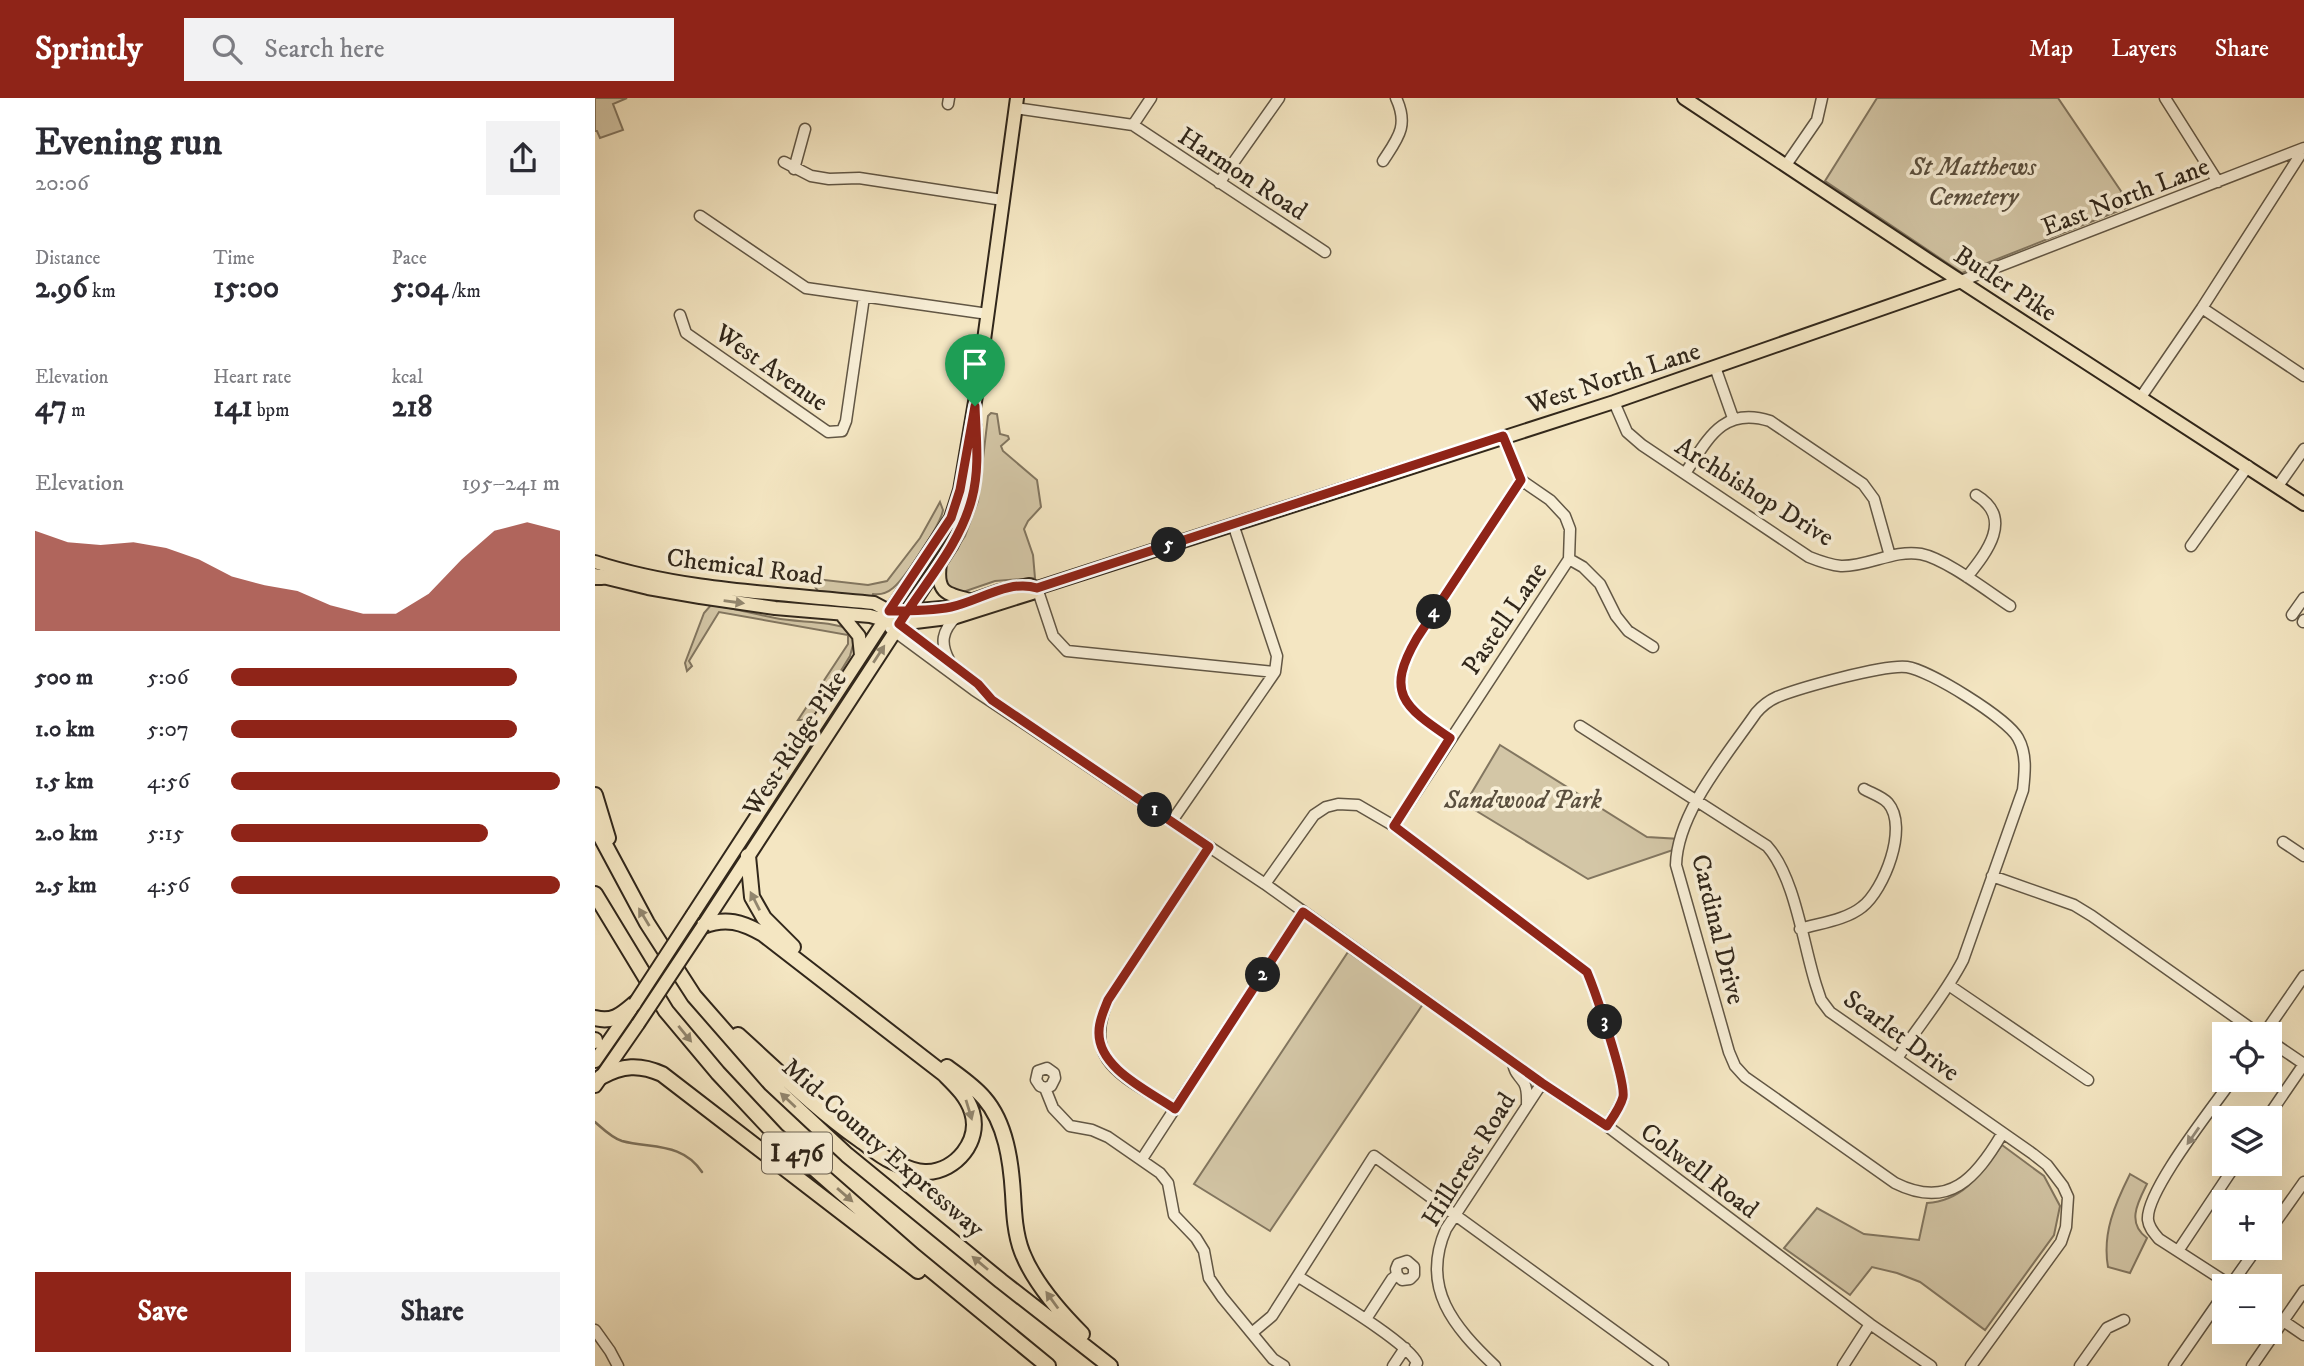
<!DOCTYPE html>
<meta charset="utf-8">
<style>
body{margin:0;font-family:"IM FELL DW Pica",serif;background:#f2f2f3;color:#2b2b33;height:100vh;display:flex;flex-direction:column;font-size:26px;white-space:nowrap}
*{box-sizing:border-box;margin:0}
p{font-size:23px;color:#7c7c81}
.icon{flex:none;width:38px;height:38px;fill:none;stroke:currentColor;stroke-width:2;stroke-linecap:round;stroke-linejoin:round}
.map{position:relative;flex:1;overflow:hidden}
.side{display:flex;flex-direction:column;background:#fff;width:595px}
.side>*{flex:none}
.controls{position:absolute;left:1617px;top:924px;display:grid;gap:14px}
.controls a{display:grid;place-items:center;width:70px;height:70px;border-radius:0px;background:#fff;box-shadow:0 7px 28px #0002;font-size:35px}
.pin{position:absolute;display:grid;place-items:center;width:60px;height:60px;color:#fff;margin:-72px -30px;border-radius:50% 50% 50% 0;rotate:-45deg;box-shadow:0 0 7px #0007}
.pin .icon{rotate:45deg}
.km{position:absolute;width:35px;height:35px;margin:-18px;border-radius:50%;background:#222;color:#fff;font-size:19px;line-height:35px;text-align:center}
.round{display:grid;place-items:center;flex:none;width:74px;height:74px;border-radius:0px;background:#f2f2f3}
.overview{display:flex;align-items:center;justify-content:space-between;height:119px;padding:0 35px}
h1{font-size:38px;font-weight:800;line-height:52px}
.metrics{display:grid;grid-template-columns:repeat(3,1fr);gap:10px;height:119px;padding:7px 35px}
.metrics div{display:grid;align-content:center}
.metrics b{font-size:30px;font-weight:800}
.metrics small{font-size:19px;font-weight:400}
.metrics p{font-size:19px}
.chart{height:196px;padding:14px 35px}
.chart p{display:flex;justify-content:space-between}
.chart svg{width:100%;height:126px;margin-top:7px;fill:#8f2418;opacity:.7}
.cta{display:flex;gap:14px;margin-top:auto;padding:14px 35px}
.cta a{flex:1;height:80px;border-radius:0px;background:#8f2418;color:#fff;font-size:28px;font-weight:800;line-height:80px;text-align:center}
.cta a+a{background:#f2f2f3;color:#2b2b33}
ul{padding:0 35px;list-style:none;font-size:23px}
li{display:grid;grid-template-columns:112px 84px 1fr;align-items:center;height:52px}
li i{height:18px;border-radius:9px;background:#8f2418}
header{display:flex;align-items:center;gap:42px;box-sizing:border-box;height:98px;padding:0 35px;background:#8f2418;color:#fff}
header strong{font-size:33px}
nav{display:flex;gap:38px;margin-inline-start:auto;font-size:24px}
.search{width:490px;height:63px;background:#f2f2f3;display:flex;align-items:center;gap:18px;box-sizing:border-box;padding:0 24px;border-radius:0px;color:#7c7c81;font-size:26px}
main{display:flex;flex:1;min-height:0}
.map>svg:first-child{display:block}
</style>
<header>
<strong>Sprintly</strong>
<div class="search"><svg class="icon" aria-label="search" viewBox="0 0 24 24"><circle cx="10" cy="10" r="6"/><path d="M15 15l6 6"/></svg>Search here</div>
<nav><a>Map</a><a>Layers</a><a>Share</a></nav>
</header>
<main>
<section class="side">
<div class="overview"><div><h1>Evening run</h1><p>20:06</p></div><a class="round"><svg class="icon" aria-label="share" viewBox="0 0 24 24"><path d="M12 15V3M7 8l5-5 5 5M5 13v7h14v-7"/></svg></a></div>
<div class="metrics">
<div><p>Distance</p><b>2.96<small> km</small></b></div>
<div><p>Time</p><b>15:00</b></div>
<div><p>Pace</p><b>5:04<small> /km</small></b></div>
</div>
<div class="metrics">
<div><p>Elevation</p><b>47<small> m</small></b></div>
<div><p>Heart rate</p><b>141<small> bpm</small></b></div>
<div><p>kcal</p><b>218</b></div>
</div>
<div class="chart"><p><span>Elevation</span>195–241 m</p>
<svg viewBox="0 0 160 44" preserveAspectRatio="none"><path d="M0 44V9L10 13L20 14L30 13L40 15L50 19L60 25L70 28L80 30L90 35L100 38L110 38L120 31L130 19L140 9L150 6L160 9V44z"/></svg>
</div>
<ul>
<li><b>500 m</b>5:06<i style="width:87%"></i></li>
<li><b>1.0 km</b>5:07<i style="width:87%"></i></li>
<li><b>1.5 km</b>4:56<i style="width:100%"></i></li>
<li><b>2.0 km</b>5:15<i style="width:78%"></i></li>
<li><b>2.5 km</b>4:56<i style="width:100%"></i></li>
</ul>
<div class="cta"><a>Save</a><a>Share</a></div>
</section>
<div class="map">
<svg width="1709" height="1268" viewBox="0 0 1709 1268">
<rect width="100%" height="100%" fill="#f4e6c2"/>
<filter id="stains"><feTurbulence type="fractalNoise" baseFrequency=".00286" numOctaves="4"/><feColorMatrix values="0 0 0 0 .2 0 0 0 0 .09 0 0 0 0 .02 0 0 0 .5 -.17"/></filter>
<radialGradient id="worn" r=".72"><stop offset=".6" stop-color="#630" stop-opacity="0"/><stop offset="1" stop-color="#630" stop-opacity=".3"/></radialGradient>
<!-- green -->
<path fill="#d3c6a6" stroke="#827660" stroke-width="2" d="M0 0H32L18 6 28 32 5 40 2 33H0Z
M1282 0H1463L1536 108 1367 175 1230 83Z
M396 315 402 316 405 336 413 338 414 341 406 348 408 353 442 382 446 409 433 423 429 431 438 457 440 480 400 483 368 494H359L349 485 350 468 370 438 383 403 393 318Z
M345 404 348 412C346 427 309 481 298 490 291 496 285 497 278 496L277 499 223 493 218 486 221 481 273 487 292 483 325 440Z
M116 507C138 510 159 516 180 520 205 525 232 522 256 532L259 543 255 558 231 597 223 617 215 622H203L253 546V537L124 514 94 563 97 568 92 573 90 565 109 515Z
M905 647 1052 739 1085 741 1081 751 993 781 870 706Z
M753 854 828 906 675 1133 599 1086Z
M1407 1047 1449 1078 1465 1108 1459 1137 1390 1232 1325 1184 1302 1175 1277 1169 1255 1197 1189 1150 1222 1110 1269 1136 1324 1142 1332 1105C1369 1103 1387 1074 1407 1047Z
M1535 1076 1552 1086C1543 1104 1531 1125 1552 1140L1535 1175 1513 1169C1507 1135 1520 1106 1535 1076Z"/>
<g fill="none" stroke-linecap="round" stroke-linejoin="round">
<!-- stream -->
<path stroke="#7e735d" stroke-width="2.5" d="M0 1024C8 1031 17 1040 27 1043 57 1051 87 1044 107 1074"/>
<defs>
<path id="minor" d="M1570 0 1623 84
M353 6 354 0
M420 10 538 27 730 154
M538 27 556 0
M788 63C803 40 814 28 801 0
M189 64 216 78 234 81 264 80 408 102
M1191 67 1222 22 1227 0
M199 71 210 31
M624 85 684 0
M105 118 211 190 393 216
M1366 183 1709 50
M1607 210 1709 278
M85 217 91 235 233 334 247 333 251 323 269 199
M1120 269 1138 320
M1546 299 1607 210 1709 51
M1019 304 1032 334 1047 347 1214 459C1224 463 1235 467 1246 468 1273 469 1299 451 1326 456 1351 461 1392 493 1415 508
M1091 374C1113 341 1128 308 1175 323L1268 386 1279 401 1295 458
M1683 388 1709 351
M1596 448 1653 368
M974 461 988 469 1005 486 1021 518 1033 533 1058 549
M1372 479C1392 454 1419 420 1381 397
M442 490 458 538 472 553 680 574
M1697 517 1709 500
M1708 524 1709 522
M304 526 383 586 392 596
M295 530 379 592 670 786 947 985 1012 1028 1275 1226 1336 1268
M354 562C345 545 347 533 361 519
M985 628 1172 748C1200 779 1208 846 1221 887L1226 902 1235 914 1438 1056 1452 1067 1468 1088 1473 1099 1471 1129 1466 1144 1376 1268
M855 640C808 608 790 595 822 540L926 382
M577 723 680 574 682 558 638 426
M799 728 974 461 975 431 970 418 955 402 926 382 908 338
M1688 744 1709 758
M1397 778 1479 807 1497 818 1664 936
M670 786 719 717 731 709 743 706 763 707 799 728 992 874C1000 893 1031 983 1028 999 1025 1010 1017 1019 1012 1028
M1205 831C1225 825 1251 822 1267 809 1289 792 1314 729 1293 705 1288 699 1276 695 1269 691
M1355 888 1493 982
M1669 936 1709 878
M1675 943 1709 966
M1303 959C1324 927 1350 897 1368 862L1428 692C1430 674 1432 656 1423 640 1412 620 1334 572 1312 569 1289 566 1205 590 1182 599 1173 603 1167 608 1161 615 1132 657 1082 715 1081 767L1134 954 1140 968 1150 979 1300 1085C1354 1112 1381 1080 1407 1036
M918 965C920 976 923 976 929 985 933 992 932 1000 932 1008
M450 990 456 988 460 980 459 975 452 970 443 973 441 982 445 988 450 990 458 1010 475 1028 497 1032 513 1039 565 1075 573 1085 579 1117 601 1140 609 1153 614 1180 627 1199 678 1261 689 1268
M580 1011C534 980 485 967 513 902L614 749
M1672 1020 1709 966
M547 1061 708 814
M1675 1132 1709 1084
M1583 1153 1641 1066
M704 1179C727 1194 813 1244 822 1265L820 1268
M1635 1188 1662 1150
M1637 1188 1564 1141C1559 1135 1554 1130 1553 1122 1550 1094 1619 1008 1637 982
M1675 1214 1709 1237
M771 1221 797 1181 802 1177 801 1171 803 1166 812 1163 819 1169V1177L815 1181 807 1182 802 1177
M0 1232 15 1253 23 1268
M658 1234 677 1218 779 1058 1068 1268
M798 1268 810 1250
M900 1268C859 1229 825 1190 851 1131L947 985
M1248 1268 1275 1226
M1485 1268 1512 1230 1529 1222
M1579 1268 1629 1196
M1657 1268 1709 1193"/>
<path id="major" d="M1089 0 1333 162 1709 406
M0 464C89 493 186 495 279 505L294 513H312L358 509 404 493 434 487 442 490
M345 465C341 494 350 496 375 502
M0 477 53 490 105 499 180 510 275 518 304 526 361 519 437 495 442 490 1019 304 1366 183
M246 516 264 538 266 557
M98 816 356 420 365 392 383 286 422 0
M108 828 356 448C379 403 382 379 380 329
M0 963 36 911
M0 988 43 926"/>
<path id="highway" d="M0 479H7
M0 697 13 740
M0 728 52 825 99 898 176 986 252 1057 406 1183 515 1268
M153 758 157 799 169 820 198 849
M0 796 71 913 123 975 181 1037 319 1158 453 1268
M108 828C131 819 147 824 168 836L349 976C360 987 372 998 377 1014 386 1043 361 1073 332 1074 320 1075 307 1068 296 1063 285 1058 275 1049 265 1042 221 1011 183 973 143 937
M0 920C18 925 27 916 40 905
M0 942V943
M352 969C364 978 379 988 389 1000 411 1025 416 1064 418 1096 419 1115 420 1136 427 1154 439 1185 464 1213 487 1236
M6 979C27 967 45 966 67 976L323 1173"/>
</defs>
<!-- minor casing -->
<use href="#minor" stroke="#625745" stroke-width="13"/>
<!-- major casing -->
<use href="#major" stroke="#31271b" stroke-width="16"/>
<!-- highway casing -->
<use href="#highway" stroke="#31271b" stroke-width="18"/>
<!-- minor -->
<use href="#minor" stroke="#f8efd7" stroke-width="10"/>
<!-- major -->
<use href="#major" stroke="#f4e6c2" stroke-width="12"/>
<!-- highway -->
<use href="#highway" stroke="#f4e6c2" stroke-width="14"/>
<defs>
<path id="major-bridge" d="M40 905 98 816
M43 926 108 828"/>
</defs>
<!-- major-bridge casing -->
<use href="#major-bridge" stroke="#31271b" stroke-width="16" stroke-linecap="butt"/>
<!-- major-bridge -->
<use href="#major-bridge" stroke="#f4e6c2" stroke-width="12"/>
</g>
<!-- one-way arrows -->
<defs><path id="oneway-solid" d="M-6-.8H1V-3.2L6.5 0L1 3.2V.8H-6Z" transform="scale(1.75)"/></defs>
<g fill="#92866e">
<use href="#oneway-solid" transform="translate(139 504) rotate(8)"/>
<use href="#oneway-solid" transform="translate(284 556) rotate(-57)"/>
<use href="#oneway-solid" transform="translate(160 803) rotate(-117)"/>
<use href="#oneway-solid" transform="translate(49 819) rotate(-121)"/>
<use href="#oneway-solid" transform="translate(90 936) rotate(51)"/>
<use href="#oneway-solid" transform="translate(193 1002) rotate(-137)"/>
<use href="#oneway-solid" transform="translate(374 1012) rotate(73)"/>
<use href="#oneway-solid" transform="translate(250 1097) rotate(41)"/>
<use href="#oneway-solid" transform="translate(385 1165) rotate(-140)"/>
<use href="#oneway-solid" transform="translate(457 1202) rotate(-126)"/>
</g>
<use fill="#948b79" href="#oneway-solid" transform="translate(1598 1038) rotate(125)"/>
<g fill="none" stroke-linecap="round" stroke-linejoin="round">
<defs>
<path id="route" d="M380 308C381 338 385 370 377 400 365 447 329 486 304 526L383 586 397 602 614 749 513 902C509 912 504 922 504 933 502 970 554 993 580 1011L708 814 947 985 1012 1028C1018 1019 1025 1010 1028 999 1031 983 1000 893 992 874L799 728 855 640C808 608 790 595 822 540L926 382 908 338 442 490C414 481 384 503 356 509 336 513 314 513 294 513L356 420 365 392 380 308"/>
</defs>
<!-- route casing -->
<use href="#route" stroke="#fff" stroke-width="14"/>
<!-- route -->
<use href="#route" stroke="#8f2418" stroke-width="9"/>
</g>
<g text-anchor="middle" stroke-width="7" stroke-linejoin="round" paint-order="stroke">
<!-- shield labels -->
<rect fill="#f8efd7" stroke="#6d6353" stroke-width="2" x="167" y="1034.5" width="70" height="41" rx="5"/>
<g font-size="24" font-weight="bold" fill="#31271b">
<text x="202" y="1063">I 476</text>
</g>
<!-- park labels -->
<g font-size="26" font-style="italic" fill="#5a4f3e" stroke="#f8efd7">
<text x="1378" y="77">St Matthews<tspan x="1378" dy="30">Cemetery</tspan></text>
<text x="928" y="710">Sandwood Park</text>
</g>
<!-- street labels -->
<g font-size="26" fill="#31271b" stroke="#f8efd7">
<text transform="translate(648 75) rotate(33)" y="9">Harmon Road</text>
<text transform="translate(1530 98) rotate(-21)" y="9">East North Lane</text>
<text transform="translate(1411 185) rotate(33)" y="9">Butler Pike</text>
<text transform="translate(177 269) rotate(35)" y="9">West Avenue</text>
<text transform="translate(1018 279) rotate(-18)" y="9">West North Lane</text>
<text transform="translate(1160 393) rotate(32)" y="9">Archbishop Drive</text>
<text transform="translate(150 468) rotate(7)" y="9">Chemical Road</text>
<text transform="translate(909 520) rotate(-56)" y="9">Pastell Lane</text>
<text transform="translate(199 645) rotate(-57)" y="9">West Ridge Pike</text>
<text transform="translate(1124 831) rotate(76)" y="9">Cardinal Drive</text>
<text transform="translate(1307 937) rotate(36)" y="9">Scarlet Drive</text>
<text transform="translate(289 1049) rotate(41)" y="9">Mid-County Expressway</text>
<text transform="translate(873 1061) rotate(-58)" y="9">Hillcrest Road</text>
<text transform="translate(1105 1072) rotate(37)" y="9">Colwell Road</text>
</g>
</g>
<rect width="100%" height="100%" filter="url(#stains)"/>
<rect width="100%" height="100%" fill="url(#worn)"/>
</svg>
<div class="controls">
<a><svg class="icon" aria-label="locate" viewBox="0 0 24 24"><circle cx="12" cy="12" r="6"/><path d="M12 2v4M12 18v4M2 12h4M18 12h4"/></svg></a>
<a><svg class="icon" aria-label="layers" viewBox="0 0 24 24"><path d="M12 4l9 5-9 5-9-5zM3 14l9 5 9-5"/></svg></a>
<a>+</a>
<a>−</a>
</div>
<div class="pin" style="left:380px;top:308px;background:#1e9e55"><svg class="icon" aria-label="arrive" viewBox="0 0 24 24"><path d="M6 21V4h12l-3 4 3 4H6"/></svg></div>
<b class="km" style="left:560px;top:712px">1</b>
<b class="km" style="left:668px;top:877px">2</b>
<b class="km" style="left:1010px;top:924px">3</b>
<b class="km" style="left:839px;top:514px">4</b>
<b class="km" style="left:574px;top:447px">5</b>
</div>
</main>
